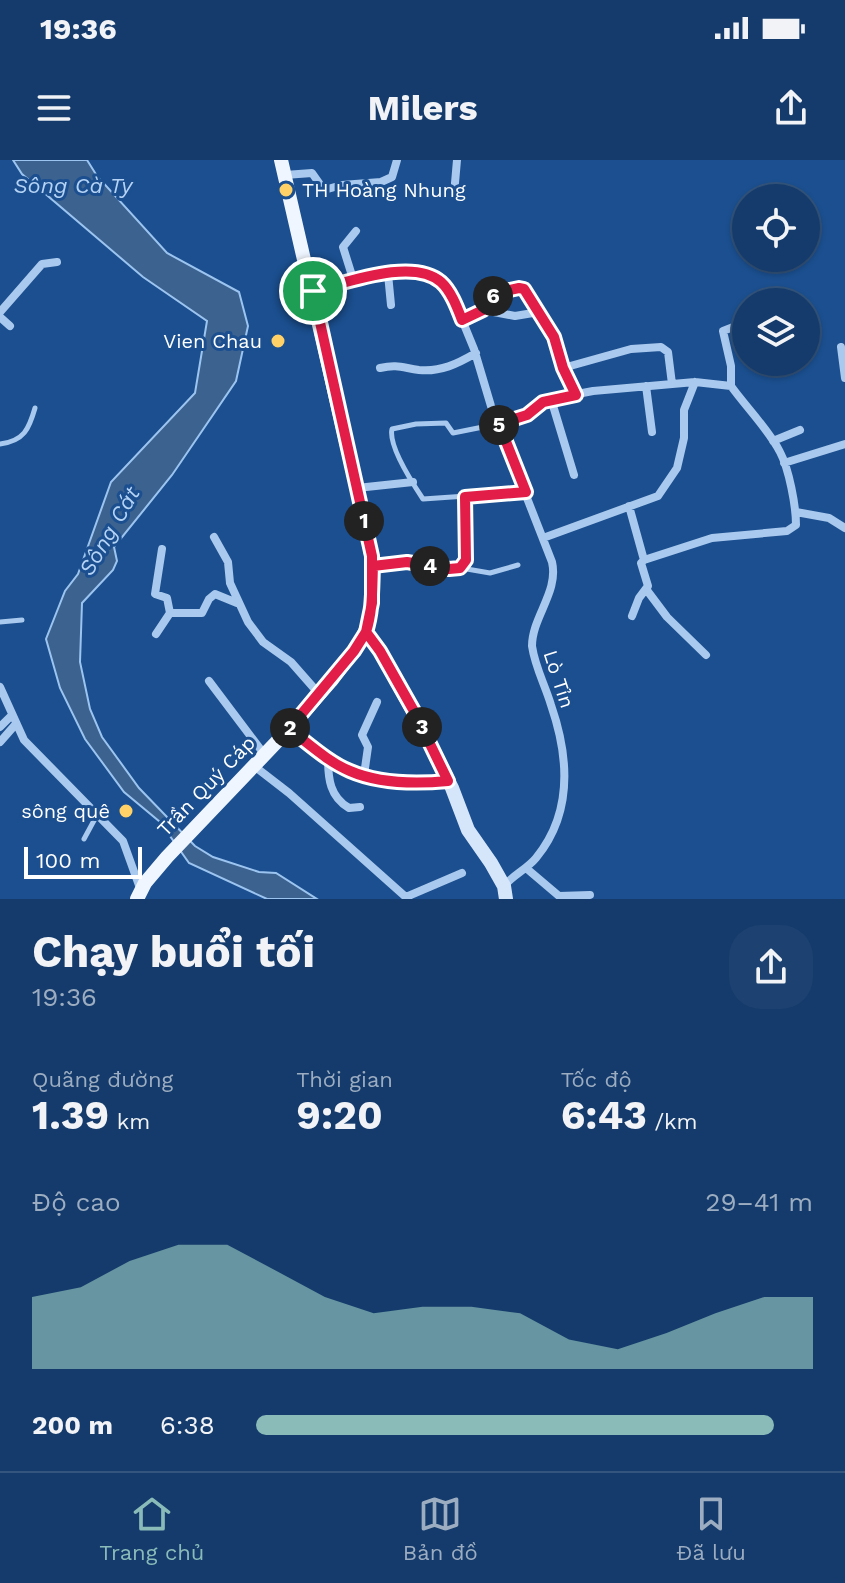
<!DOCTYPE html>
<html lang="vi">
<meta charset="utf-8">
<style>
body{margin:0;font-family:"Work Sans",sans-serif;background:#1d4271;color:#f1f3f6;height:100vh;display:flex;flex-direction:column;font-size:30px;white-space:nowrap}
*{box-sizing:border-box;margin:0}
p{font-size:26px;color:#9dadc1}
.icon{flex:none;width:44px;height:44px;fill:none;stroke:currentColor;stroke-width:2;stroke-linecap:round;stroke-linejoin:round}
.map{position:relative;height:739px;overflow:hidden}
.panel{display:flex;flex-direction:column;background:#143b6b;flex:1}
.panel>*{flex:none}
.buttons{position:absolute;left:732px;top:24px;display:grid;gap:16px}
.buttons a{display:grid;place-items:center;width:88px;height:88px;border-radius:50%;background:#143b6b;box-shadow:0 2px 6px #0004,0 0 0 2px #33557e;font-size:40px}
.scale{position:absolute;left:24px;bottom:20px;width:118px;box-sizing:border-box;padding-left:8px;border:4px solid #fff;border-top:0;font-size:22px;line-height:28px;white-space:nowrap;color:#fff;-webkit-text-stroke:6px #1b4f8f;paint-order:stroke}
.pin{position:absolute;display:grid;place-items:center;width:68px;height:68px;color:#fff;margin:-34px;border:4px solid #fff;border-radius:50%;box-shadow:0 2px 8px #0007}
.km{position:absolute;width:40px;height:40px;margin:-20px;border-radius:50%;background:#222;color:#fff;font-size:22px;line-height:40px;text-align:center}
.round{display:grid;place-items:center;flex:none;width:84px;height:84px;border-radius:32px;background:#1d4271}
.headline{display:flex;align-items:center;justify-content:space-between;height:136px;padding:0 32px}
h1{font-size:44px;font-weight:700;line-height:60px}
.figures{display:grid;grid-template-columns:repeat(3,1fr);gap:12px;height:136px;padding:8px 32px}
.figures div{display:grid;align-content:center}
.figures b{font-size:40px;font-weight:700}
.figures small{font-size:22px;font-weight:400}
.figures p{font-size:22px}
.chart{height:224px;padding:16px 32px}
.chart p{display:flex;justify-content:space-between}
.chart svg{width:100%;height:144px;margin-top:8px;fill:#8bbbb9;opacity:.7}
ul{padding:0 32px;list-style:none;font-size:26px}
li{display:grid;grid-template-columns:128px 96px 1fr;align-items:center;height:60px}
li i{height:20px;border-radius:10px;background:#8bbbb9}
.status{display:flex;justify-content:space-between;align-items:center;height:56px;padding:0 40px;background:#143b6b;direction:ltr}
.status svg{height:22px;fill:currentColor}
header{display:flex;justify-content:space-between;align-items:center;height:104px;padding:0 32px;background:#143b6b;font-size:36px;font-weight:700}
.tab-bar{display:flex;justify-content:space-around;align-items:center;height:112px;border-top:2px solid #33557e;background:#143b6b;font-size:22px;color:#9dadc1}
.tab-bar a{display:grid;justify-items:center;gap:4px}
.tab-bar .active{color:#8bbbb9}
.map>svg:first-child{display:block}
</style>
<div class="status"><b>19:36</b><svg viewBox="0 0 49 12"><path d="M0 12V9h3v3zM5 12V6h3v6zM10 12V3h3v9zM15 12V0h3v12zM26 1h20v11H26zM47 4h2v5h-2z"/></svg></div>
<header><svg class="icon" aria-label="menu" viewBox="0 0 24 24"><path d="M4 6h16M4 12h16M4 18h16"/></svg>Milers<svg class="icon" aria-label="share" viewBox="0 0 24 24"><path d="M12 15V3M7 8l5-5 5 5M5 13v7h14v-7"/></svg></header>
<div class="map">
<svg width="845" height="739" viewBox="0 0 845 739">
<rect width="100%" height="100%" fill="#1b4f8f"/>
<!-- water -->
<path fill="#3c6290" stroke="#9cc4f0" stroke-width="2" d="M13 0H87L97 16 167 93 239 132 248 166 236 221 172 315 114 387 117 401 113 410 82 443 80 502 90 549 102 577 139 628 195 686 213 697 259 712 276 713 317 739H267L189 703 160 662 124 632 85 579 60 528 46 479 65 431 78 414 111 322 195 233 207 161 143 117 22 14Z"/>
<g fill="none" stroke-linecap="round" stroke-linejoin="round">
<!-- lane -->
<path stroke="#a9c9ee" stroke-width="5" d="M498 264 453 273 446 263 416 264 392 269C388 286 413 324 423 339L525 332
M0 284C24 281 29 269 35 248
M461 408 490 413 518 405
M0 462 22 460
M84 679 97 655"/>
<!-- street -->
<path stroke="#a9c9ee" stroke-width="8" d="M285 15 312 13 324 30 342 25 381 22 392 17 397 0
M455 23 457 0
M388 114 391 145
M354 122 343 87 356 71
M313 131 412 110 429 114 442 122 456 145 474 189 491 246 552 402C559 432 532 457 532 486 535 507 545 525 551 545 569 597 573 653 536 698 527 709 513 715 504 726
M483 150 515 156 539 152
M0 152 42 104 57 102
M0 157 10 166
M462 160 483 150 487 141 500 132 524 129 554 177 563 208 576 235
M841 187 845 218
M380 208C398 204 403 208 419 210 441 212 457 204 476 193
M563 208 631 189 661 187 668 192 672 224
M646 226 652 272
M731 226V206L723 171 746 162
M551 239 574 315
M499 264 527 255 551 239 593 231 695 222 731 226C746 247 769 270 780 292 789 309 796 346 796 365L787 371 712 378 644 400 641 403 648 426 639 438 632 456
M773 281 800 270
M784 303 845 284
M357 328 413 322
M629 346 644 400
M796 352 829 358 845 368
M214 377 228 402 230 423 248 462 263 482 291 502 320 535
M543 378 658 336 677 308 684 278V250L695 222
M162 389 155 434 167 438 170 453H202L209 439 215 434 237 443
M373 406 407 402 449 409 460 408 466 400 465 337
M646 429 667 457 706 495
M156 474 170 453
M209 521 264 594
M0 527 24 580 123 681 141 731
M0 567 11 556
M289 569C308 583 328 602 350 611 380 624 416 624 448 621
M0 582 15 565
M328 598C328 619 330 637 349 648L360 647
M254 606 289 633 408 739
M364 615 368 587 362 575 377 542
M526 708 559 736 590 735
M406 737 462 713"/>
<!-- secondary -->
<path stroke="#d6e6fa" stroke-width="14" d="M366 472 380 491 423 569 452 628 468 670 491 703 504 726 506 739"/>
<!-- primary -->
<path stroke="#f0f6ff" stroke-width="14" d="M137 739 145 723 167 697 289 569 331 521 361 481 369 462 372 443 373 406 368 377 281 0"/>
</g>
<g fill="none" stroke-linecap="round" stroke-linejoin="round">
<defs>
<path id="route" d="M313 131 372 396V443L366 472 354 491 289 569C308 583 328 602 350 611 380 624 416 624 448 621L415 553 380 491 366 472C373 450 372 429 373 406L407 402 449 409 460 408 466 400 465 337 526 332 499 264 527 255 543 242 576 235 563 208 554 177 524 129 519 128 500 132 487 141 483 150 462 160C457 147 451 131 441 122 413 97 346 123 313 131"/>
</defs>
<!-- route casing -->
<use href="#route" stroke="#fff" stroke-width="16"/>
<!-- route -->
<use href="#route" stroke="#e11d48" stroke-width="10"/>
</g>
<!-- markers -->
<g fill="#ffd166" stroke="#1b4f8f" stroke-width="3">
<circle cx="286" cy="30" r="8"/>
<circle cx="278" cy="181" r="8"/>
<circle cx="126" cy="651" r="8"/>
</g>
<g text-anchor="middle" stroke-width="6" stroke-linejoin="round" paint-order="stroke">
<!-- poi labels -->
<g font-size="20" fill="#fff" stroke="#1b4f8f" text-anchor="end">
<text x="302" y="37" text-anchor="start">TH Hoàng Nhung</text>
<text x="262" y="188">Vien Chau</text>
<text x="110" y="658">sông quê</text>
</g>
<!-- street labels -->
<g font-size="20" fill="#fff" stroke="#1b4f8f">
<text transform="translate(559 519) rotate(72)" y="7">Lò Tỉn</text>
<text transform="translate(206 626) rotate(-46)" y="7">Trần Quý Cáp</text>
</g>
<!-- water labels -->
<g font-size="22" font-style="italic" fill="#b5d3f5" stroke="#1b4f8f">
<text x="73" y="33">Sông Cà Ty</text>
<text transform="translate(109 371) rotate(-60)" y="8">Sông Cát</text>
</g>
</g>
</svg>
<div class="buttons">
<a><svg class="icon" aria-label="locate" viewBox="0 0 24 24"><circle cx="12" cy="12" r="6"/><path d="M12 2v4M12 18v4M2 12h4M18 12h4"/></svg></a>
<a><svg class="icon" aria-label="layers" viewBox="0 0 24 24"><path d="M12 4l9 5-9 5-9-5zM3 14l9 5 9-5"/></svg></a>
</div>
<div class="scale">100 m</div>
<div class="pin" style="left:313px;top:131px;background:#1e9e55"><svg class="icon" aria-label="arrive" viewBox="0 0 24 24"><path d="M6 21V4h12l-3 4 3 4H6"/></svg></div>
<b class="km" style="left:364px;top:361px">1</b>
<b class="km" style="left:290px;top:568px">2</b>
<b class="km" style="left:422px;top:567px">3</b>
<b class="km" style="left:430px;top:406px">4</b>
<b class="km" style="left:499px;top:265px">5</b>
<b class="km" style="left:493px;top:136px">6</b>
</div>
<section class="panel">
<div class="headline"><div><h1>Chạy buổi tối</h1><p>19:36</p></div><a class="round"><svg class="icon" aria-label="share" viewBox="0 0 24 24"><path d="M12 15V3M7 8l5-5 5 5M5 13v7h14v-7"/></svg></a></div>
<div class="figures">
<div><p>Quãng đường</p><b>1.39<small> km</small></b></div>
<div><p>Thời gian</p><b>9:20</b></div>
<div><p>Tốc độ</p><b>6:43<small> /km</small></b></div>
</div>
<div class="chart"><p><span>Độ cao</span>29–41 m</p>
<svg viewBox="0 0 160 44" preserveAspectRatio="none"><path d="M0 44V22L10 19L20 11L30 6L40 6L50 14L60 22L70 27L80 25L90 25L100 27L110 35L120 38L130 33L140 27L150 22L160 22V44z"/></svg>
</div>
<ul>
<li><b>200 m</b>6:38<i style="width:93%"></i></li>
</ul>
</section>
<nav class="tab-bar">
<a class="active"><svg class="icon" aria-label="home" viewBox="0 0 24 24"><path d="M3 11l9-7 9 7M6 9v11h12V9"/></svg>Trang chủ</a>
<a><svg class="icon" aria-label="map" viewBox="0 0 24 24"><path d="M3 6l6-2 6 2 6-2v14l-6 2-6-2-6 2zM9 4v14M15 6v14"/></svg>Bản đồ</a>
<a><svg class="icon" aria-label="saved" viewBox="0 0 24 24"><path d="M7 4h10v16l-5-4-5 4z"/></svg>Đã lưu</a>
</nav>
